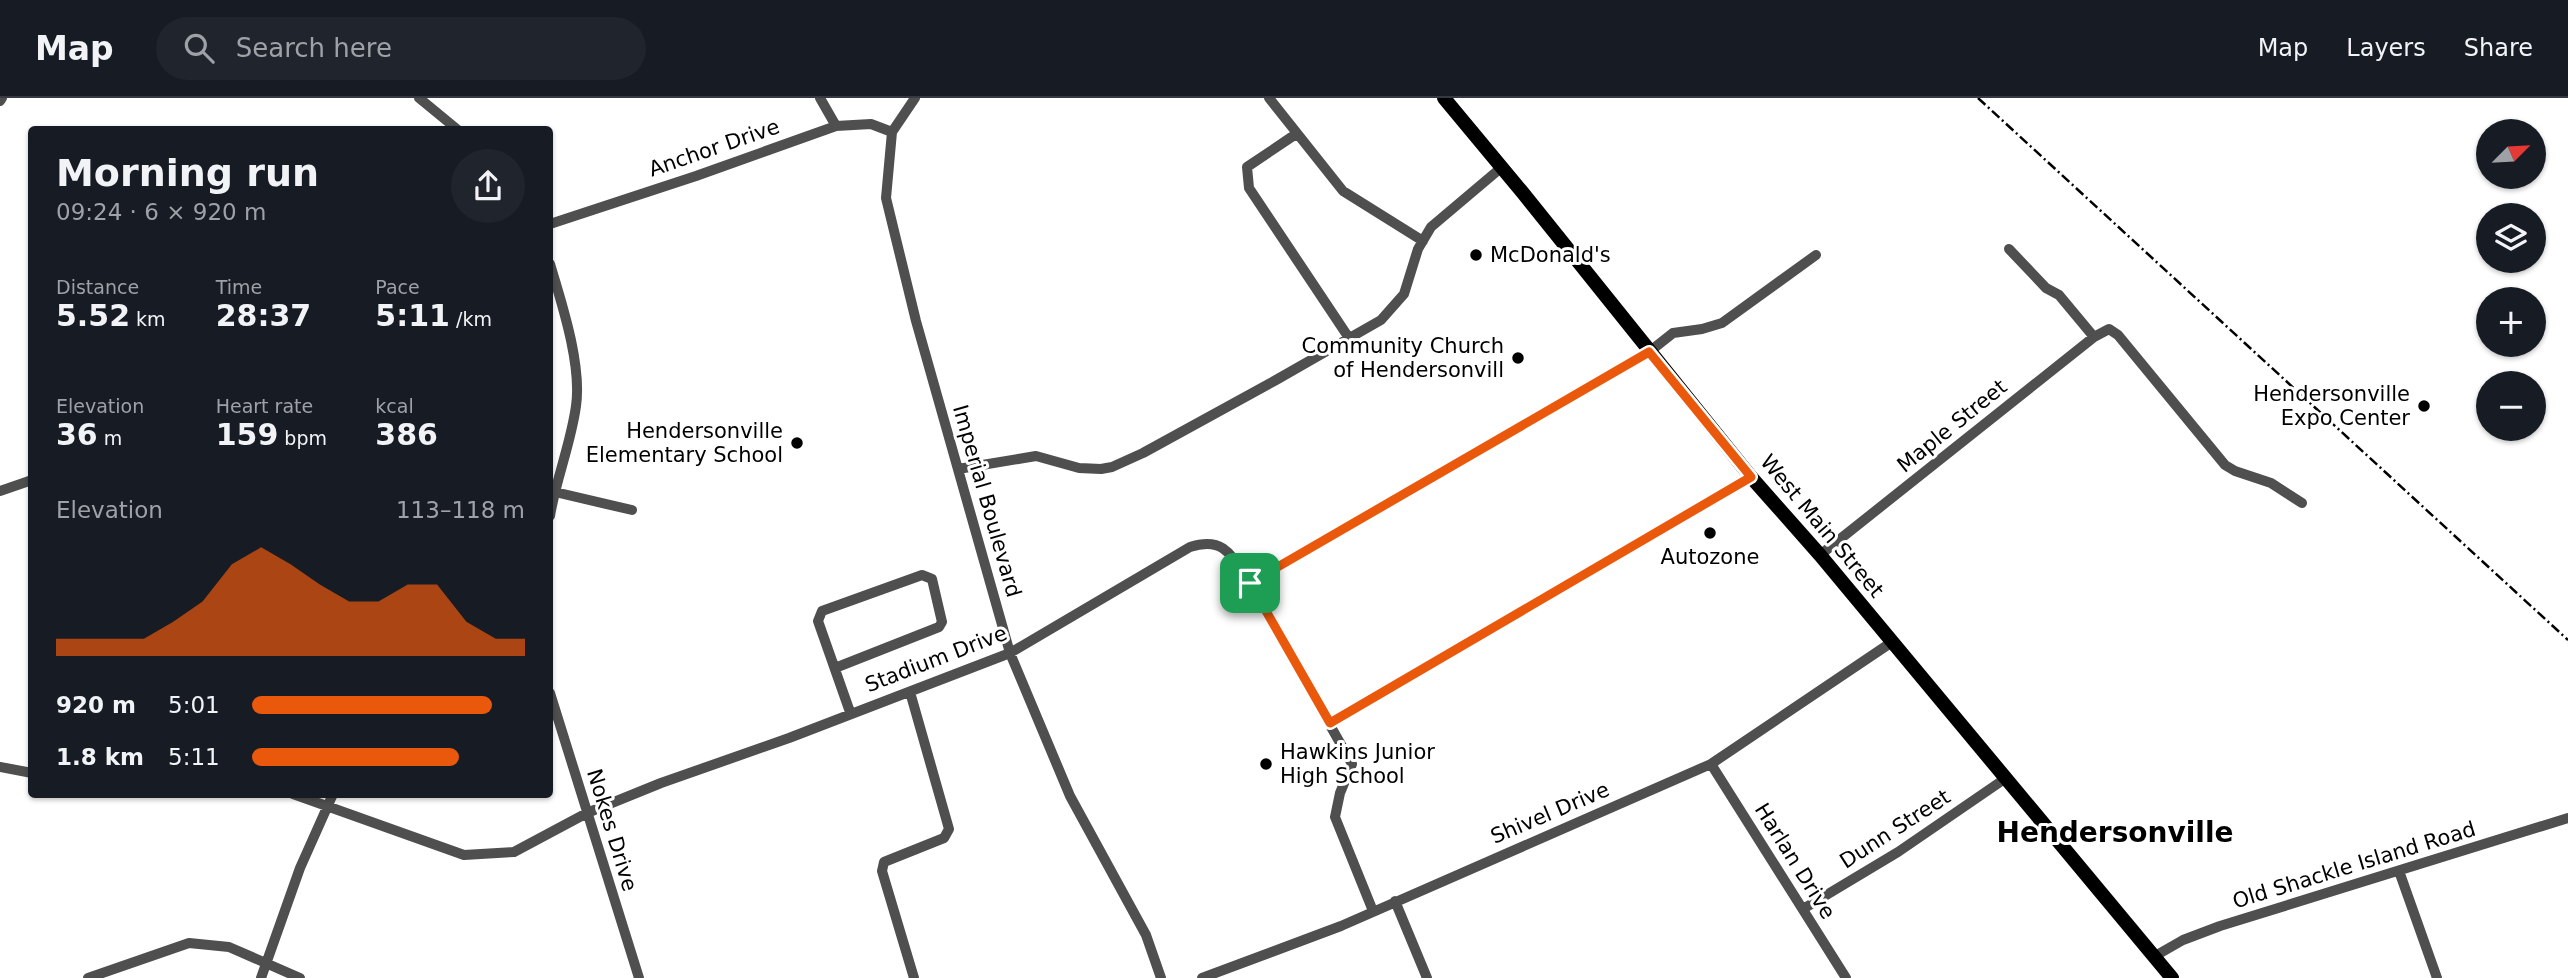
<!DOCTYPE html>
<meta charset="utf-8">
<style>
body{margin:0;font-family:"DejaVu Sans",sans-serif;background:#20242c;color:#f1f3f6;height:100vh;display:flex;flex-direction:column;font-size:26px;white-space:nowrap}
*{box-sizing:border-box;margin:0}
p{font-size:23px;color:#9ea1a6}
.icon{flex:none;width:38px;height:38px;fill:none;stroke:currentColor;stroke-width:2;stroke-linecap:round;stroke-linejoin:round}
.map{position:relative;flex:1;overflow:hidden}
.side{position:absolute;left:28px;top:28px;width:525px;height:672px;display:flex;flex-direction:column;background:#171b24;border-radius:7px;box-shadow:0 2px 5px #0004}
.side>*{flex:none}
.needle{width:46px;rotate:66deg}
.tools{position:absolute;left:2476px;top:21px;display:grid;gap:14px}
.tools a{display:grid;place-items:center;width:70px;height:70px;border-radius:50%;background:#171b24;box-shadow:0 2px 5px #0004;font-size:35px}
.pin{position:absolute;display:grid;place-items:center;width:60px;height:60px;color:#fff;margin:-30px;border-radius:14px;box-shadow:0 4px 10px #0006}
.round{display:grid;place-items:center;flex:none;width:74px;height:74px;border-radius:37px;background:#20242c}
.overview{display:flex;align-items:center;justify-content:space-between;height:119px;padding:0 28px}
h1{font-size:38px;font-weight:700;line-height:52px}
.stats{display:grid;grid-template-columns:repeat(3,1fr);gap:10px;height:119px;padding:7px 28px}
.stats div{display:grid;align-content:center}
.stats b{font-size:30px;font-weight:700}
.stats small{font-size:19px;font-weight:400}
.stats p{font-size:19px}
.chart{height:196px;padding:14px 28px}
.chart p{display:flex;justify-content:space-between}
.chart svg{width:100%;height:126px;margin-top:7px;fill:#ea580c;opacity:.7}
ul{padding:0 28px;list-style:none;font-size:23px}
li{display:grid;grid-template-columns:112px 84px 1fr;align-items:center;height:52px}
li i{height:18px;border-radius:9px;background:#ea580c}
header{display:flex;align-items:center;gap:42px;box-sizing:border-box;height:98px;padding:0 35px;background:#171b24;border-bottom:2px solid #363941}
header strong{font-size:33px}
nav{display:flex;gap:38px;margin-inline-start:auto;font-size:24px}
.search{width:490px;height:63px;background:#20242c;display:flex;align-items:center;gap:18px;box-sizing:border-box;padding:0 24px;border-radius:38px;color:#9ea1a6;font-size:26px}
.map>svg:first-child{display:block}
</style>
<header>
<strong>Map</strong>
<div class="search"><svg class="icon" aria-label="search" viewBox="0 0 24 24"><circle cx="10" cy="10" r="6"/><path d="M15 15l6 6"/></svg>Search here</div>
<nav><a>Map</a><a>Layers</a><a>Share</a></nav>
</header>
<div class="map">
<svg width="2568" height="880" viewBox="0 0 2568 880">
<rect width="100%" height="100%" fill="#fff"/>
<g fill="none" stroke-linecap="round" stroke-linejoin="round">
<!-- minor -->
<path stroke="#4f4f4f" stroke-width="10" d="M419 0 458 32
M820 0 836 28
M915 0 892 34 886 100 916 223 1010 555 1070 698 1146 837 1161 880
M1269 0 1343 93 1423 143
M0 3 2 0
M1296 36 1247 69 1249 90 1349 240
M550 126 696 78 836 28 871 26 892 34
M2009 151 2046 190 2059 197 2094 239
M550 166C562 206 582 267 576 308 571 345 556 381 550 418
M958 371 1036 358 1079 370 1101 371 1112 369 1143 355 1276 282 1381 222 1404 196 1418 151 1431 129 1502 69
M0 393 32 382
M555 394 632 412
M1820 457 2094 239 2109 231 2118 237 2225 367 2235 373 2271 385 2302 405
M1250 486 1649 254 1673 235 1702 231 1722 225 1816 157
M835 570 939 529 942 524 932 481 922 477 822 513 818 523 850 614
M910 594 949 731 944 740 884 764 882 773 914 880
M550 595 639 880
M1330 625 1751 379
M1711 666 1846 880
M0 669 32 675
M293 696 464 757 514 754 587 715 661 685 789 640 1010 555 1190 449C1226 438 1232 459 1250 486L1352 666 1340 695 1335 719 1373 813
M2399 773 2437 880
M1395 803 1427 880
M1803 811 1898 754 2006 680
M2155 858 2183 842 2220 828 2568 720
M88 880 189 845 229 849 300 880
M261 880 300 770 333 696
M1202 880 1341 828 1711 666 1892 544"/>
<!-- major -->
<path stroke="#000" stroke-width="14" d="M1444 0 1523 95 1751 379 1820 457 2172 880"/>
<!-- rail -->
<path stroke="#000" stroke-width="2.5" stroke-dasharray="10 3.5 2 3.5" stroke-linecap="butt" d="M1978 0 2568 542"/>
</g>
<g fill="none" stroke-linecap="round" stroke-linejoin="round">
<defs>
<path id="route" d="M1649 254 1751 379 1330 625 1250 485Z"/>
</defs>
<!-- route casing -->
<use href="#route" stroke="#fff" stroke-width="14"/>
<!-- route -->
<use href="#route" stroke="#ea580c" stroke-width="9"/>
</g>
<!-- markers -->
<g fill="#000" stroke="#fff" stroke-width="2.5">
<circle cx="1476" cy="157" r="7"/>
<circle cx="1518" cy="260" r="7"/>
<circle cx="2424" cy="308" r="7"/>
<circle cx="797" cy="345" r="7"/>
<circle cx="1710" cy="435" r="7"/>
<circle cx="1266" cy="666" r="7"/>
</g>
<g text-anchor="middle" stroke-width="6" stroke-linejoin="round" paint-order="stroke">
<!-- street labels -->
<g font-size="21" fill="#000" stroke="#fff">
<text transform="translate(714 50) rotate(-19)" y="7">Anchor Drive</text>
<text transform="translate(1952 328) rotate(-39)" y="7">Maple Street</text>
<text transform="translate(987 403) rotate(74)" y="7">Imperial Boulevard</text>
<text transform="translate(1822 428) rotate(50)" y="7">West Main Street</text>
<text transform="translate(936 561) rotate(-21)" y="7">Stadium Drive</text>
<text transform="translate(1550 715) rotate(-23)" y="7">Shivel Drive</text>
<text transform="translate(1895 731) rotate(-33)" y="7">Dunn Street</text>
<text transform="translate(612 732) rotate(73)" y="7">Nokes Drive</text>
<text transform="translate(1795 763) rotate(58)" y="7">Harlan Drive</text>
<text transform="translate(2354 767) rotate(-17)" y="7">Old Shackle Island Road</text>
</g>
<!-- poi labels -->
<g font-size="21" fill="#000" stroke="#fff" text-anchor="end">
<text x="1490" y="164" text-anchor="start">McDonald's</text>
<text x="1504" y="255">Community Church<tspan x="1504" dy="24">of Hendersonvill</tspan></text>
<text x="2410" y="303">Hendersonville<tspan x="2410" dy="24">Expo Center</tspan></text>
<text x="783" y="340">Hendersonville<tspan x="783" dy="24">Elementary School</tspan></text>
<text x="1710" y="466" text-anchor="middle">Autozone</text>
<text x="1280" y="661" text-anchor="start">Hawkins Junior<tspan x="1280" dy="24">High School</tspan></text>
</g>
<!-- district labels -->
<g font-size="28" font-weight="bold" fill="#000" stroke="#fff">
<text x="2115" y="744">Hendersonville</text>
</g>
</g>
</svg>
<div class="tools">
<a><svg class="needle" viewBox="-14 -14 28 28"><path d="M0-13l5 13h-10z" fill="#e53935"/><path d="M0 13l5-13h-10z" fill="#9ea1a6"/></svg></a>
<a><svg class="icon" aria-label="layers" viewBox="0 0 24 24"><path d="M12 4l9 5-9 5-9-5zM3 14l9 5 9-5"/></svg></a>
<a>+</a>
<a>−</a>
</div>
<div class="pin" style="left:1250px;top:485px;background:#1e9e55"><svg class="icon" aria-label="arrive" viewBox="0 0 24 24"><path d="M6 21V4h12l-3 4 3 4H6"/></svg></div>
<section class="side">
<div class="overview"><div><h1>Morning run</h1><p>09:24 · 6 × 920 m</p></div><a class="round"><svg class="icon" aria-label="share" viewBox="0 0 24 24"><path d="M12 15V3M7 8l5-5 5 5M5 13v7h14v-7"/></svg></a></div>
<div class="stats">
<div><p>Distance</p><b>5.52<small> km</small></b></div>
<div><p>Time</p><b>28:37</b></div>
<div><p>Pace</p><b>5:11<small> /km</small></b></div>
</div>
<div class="stats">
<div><p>Elevation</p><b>36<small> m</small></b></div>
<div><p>Heart rate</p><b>159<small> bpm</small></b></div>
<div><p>kcal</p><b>386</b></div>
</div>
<div class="chart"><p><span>Elevation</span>113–118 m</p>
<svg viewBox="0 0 160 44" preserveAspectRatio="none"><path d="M0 44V38L10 38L20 38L30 38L40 32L50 25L60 12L70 6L80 12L90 19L100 25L110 25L120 19L130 19L140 32L150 38L160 38V44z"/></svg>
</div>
<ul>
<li><b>920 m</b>5:01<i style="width:88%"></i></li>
<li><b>1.8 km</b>5:11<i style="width:76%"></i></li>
</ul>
</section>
</div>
